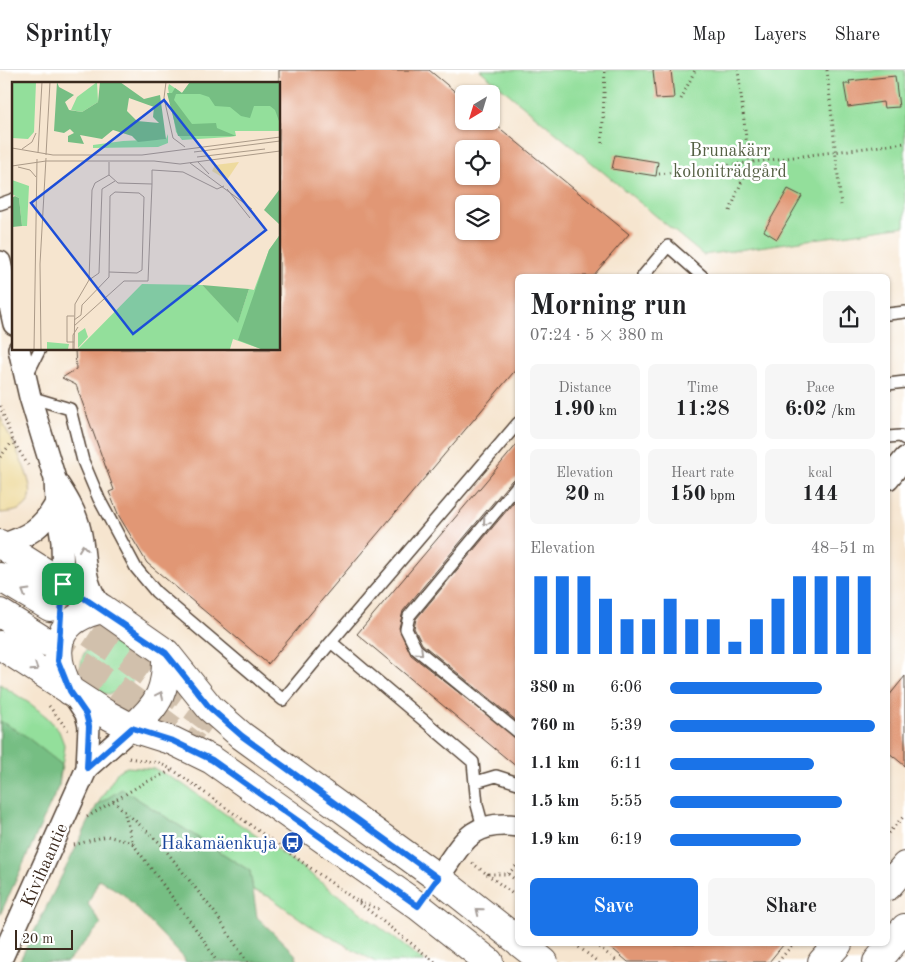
<!DOCTYPE html>
<meta charset="utf-8">
<style>
body{margin:0;font-family:"Old Standard TT",serif;background:#f6f6f6;color:#202124;height:100vh;display:flex;flex-direction:column;font-size:19px;white-space:nowrap}
*{box-sizing:border-box;margin:0}
p{font-size:16px;color:#757577}
.icon{flex:none;width:28px;height:28px;fill:none;stroke:currentColor;stroke-width:2;stroke-linecap:round;stroke-linejoin:round}
.map{position:relative;flex:1;overflow:hidden}
.details{position:absolute;left:515px;top:204px;width:375px;height:672px;display:flex;flex-direction:column;background:#fff;border-radius:8px;box-shadow:0 1px 4px #0004}
.details>*{flex:none}
.needle{width:32px;rotate:218deg}
.tools{position:absolute;left:455px;top:15px;display:grid;gap:10px}
.tools a{display:grid;place-items:center;width:45px;height:45px;border-radius:8px;background:#fff;box-shadow:0 1px 4px #0004;font-size:25px}
.scale{position:absolute;left:15px;bottom:12px;width:58px;box-sizing:border-box;padding-left:5px;border:2px solid #3b2a1e;border-top:0;font-size:14px;line-height:18px;white-space:nowrap;color:#3b2a1e;-webkit-text-stroke:4px #fff;paint-order:stroke}
.pin{position:absolute;display:grid;place-items:center;width:42px;height:42px;color:#fff;margin:-21px;border-radius:10px;box-shadow:0 2px 8px #0006}
.round{display:grid;place-items:center;flex:none;width:52px;height:52px;border-radius:8px;background:#f6f6f6}
.overview{display:flex;align-items:center;justify-content:space-between;height:85px;padding:0 15px}
h1{font-size:28px;font-weight:800;line-height:38px}
.figures{display:grid;grid-template-columns:repeat(3,1fr);gap:8px;height:85px;padding:5px 15px}
.figures div{display:grid;align-content:center;border-radius:8px;background:#f6f6f6;text-align:center}
.figures b{font-size:21px;font-weight:800}
.figures small{font-size:14px;font-weight:400}
.figures p{font-size:14px}
.chart{height:140px;padding:10px 15px}
.chart p{display:flex;justify-content:space-between}
.chart svg{width:100%;height:90px;margin-top:5px;stroke:#1a73e8;stroke-width:6}
.button{display:flex;gap:10px;margin-top:auto;padding:10px 15px}
.button a{flex:1;height:58px;border-radius:8px;background:#1a73e8;color:#fff;font-size:20px;font-weight:800;line-height:58px;text-align:center}
.button a+a{background:#f6f6f6;color:#202124}
ul{padding:0 15px;list-style:none;font-size:16px}
li{display:grid;grid-template-columns:80px 60px 1fr;align-items:center;height:38px}
li i{height:12px;border-radius:6px;background:#1a73e8}
header{display:flex;align-items:center;gap:30px;box-sizing:border-box;height:70px;padding:0 25px;background:#fff;border-bottom:1px solid #e0e0e0}
header strong{font-size:24px}
nav{display:flex;gap:28px;margin-inline-start:auto;font-size:18px}
.map>svg:first-child{display:block}
</style>
<header>
<strong>Sprintly</strong>
<nav><a>Map</a><a>Layers</a><a>Share</a></nav>
</header>
<div class="map">
<svg width="905" height="892" viewBox="0 0 905 892">
<rect width="100%" height="100%" fill="#fff"/>
<filter id="ink" filterUnits="userSpaceOnUse"><feTurbulence type="fractalNoise" baseFrequency=".02" numOctaves="2"/><feDisplacementMap in="SourceGraphic" scale="10" xChannelSelector="R" yChannelSelector="G"/><feConvolveMatrix kernelMatrix="1 2 1 2 8 2 1 2 1" color-interpolation-filters="sRGB"/></filter>
<filter id="wash" filterUnits="userSpaceOnUse"><feTurbulence type="fractalNoise" baseFrequency=".0096" numOctaves="4" result="noise"/><feDisplacementMap in="SourceGraphic" scale="20" xChannelSelector="R" yChannelSelector="G"/><feGaussianBlur stdDeviation="1.12" result="paint"/><feColorMatrix in="noise" values="0 0 0 0 0 0 0 0 0 0 0 0 0 0 0 0 0 1.4 0 .05"/><feComposite in="paint" operator="in"/></filter>
<g filter="url(#wash)">
<rect width="100%" height="100%" fill="#f6e5cf"/>
<!-- green -->
<path fill="#93df9b" stroke="#67845c" d="M480 0H905V156L703 185Z
M81 596a28 28 0 1 1 56 0a28 28 0 1 1-56 0Z
M0 614 32 635 48 648 59 661 65 677 59 715 0 844Z
M127 697 155 699 181 713 308 802 425 892H376L309 855 270 827 253 820 250 801 122 719 97 735 118 701Z"/>
<!-- forest -->
<path fill="#76be83" stroke="#587450" d="M0 651 23 664 61 694 59 715 0 845Z
M122 719 250 801 257 847 295 884 298 892H185L184 888 124 825 99 809 88 834 101 854 67 892H19L97 735Z"/>
<!-- sand -->
<path fill="#eeda9e" stroke="#94825e" d="M0 346C7 363 40 418 28 432 21 442 11 442 0 443Z"/>
<g id="blocks">
<!-- building -->
<path fill="#e19775" fill-rule="evenodd" d="M279 0H429L464 29V51H491L629 164 593 206H518V297L268 594 147 493 119 446 109 422 114 420 76 315 62 308 76 299 75 279H279ZM464 79H491V106H464ZM464 134H491V161H464Z
M653 0H671L674 28 656 29Z
M895 6 899 37 884 38 883 32 848 37 844 14H850L849 11Z
M615 85 658 92 656 106 612 99Z
M788 119 802 126 777 169 764 161Z
M518 373V408L512 410 403 541 399 558 411 585 518 669V698L357 564Z
M518 427V652L422 574 414 558 416 549Z
M905 606V696L888 682V627Z
M607 874H784L769 892H628Z"/>
</g>
</g>
<g filter="url(#ink)">
<use href="#blocks" fill-opacity="0" stroke="#574639" stroke-width="1"/>
<g fill="none" stroke-linecap="round" stroke-linejoin="round">
<!-- primary-tunnel -->
<path stroke="#d1c0ac" stroke-width="28" stroke-dasharray="28 14" stroke-linecap="butt" d="M55 540 120 583 218 655
M46 572 105 610 196 677"/>
<defs>
<path id="service" d="M0 134 14 129
M643 206 668 176 702 206
M888 244 905 242
M27 305 40 279
M888 314 905 312
M30 327 70 339 83 391 99 429 136 498 156 522 283 630 331 572
M888 367 900 366 905 369
M518 415 409 546 406 559 416 579 518 662
M476 712 496 706 518 713
M483 757 477 735 473 692 331 572 518 353"/>
<path id="minor" d="M0 192 14 254
M19 279 30 327 55 409 56 433 62 472 63 514
M888 409 905 388
M56 411C66 426 76 442 80 460 87 490 81 511 102 537
M1 475C27 467 43 458 56 433
M87 698 132 658
M438 808C462 774 470 749 518 756
M0 892 87 698 89 656 86 644 72 623"/>
<path id="primary" d="M0 474 103 539 166 583 210 638 242 666 438 808 518 871
M0 507 50 537
M0 543 46 572
M0 575 106 644 132 658 173 671 212 690 418 836 489 892
M70 621C49 581 54 549 103 539
M132 658C160 634 167 619 166 583
M888 816 905 796
M521 874 544 892
M822 892 838 874
M877 892 905 858"/>
</defs>
<!-- service casing -->
<use href="#service" stroke="#574639" stroke-width="14"/>
<!-- minor casing -->
<use href="#minor" stroke="#574639" stroke-width="24"/>
<!-- primary casing -->
<use href="#primary" stroke="#574639" stroke-width="30"/>
<!-- path -->
<path stroke="#574639" stroke-width="3" stroke-dasharray="1 4" stroke-linecap="butt" d="M827 0 841 135
M681 29 695 0
M602 73 605 0
M659 104 905 73
M730 141 749 93 738 0
M0 336 13 371 28 395
M0 387 13 371
M49 636 68 660
M129 688 159 693 173 700 354 829 435 892
M113 731 160 773 215 843 247 892
M125 745 133 774 203 869 217 892
M87 747 144 713 173 700
M888 763 905 745
M74 775 107 766 133 773
M472 793 487 804H508L518 812
M487 804 518 828
M508 804 518 794
M359 831 381 840
M575 874 598 892
M595 874 618 892
M778 892 793 874"/>
<!-- service -->
<use href="#service" stroke="#fff" stroke-width="11"/>
<!-- minor -->
<use href="#minor" stroke="#fff" stroke-width="21"/>
<!-- primary -->
<use href="#primary" stroke="#fff" stroke-width="28"/>
</g>
<!-- one-way arrows -->
<defs><path id="oneway-chevron" d="M-2-3.5L2.5 0L-2 3.5" fill="none" stroke-width="1.6" stroke-linecap="round" stroke-linejoin="round" transform="scale(1.25)"/></defs>
<g stroke="#a79f9a">
<use href="#oneway-chevron" transform="translate(486 452) rotate(130)"/>
<use href="#oneway-chevron" transform="translate(83 478) rotate(-97)"/>
<use href="#oneway-chevron" transform="translate(25 522) rotate(-149)"/>
<use href="#oneway-chevron" transform="translate(420 582) rotate(44)"/>
<use href="#oneway-chevron" transform="translate(35 598) rotate(33)"/>
<use href="#oneway-chevron" transform="translate(160 625) rotate(-65)"/>
<use href="#oneway-chevron" transform="translate(479 841) rotate(-141)"/>
</g>
</g>
<g fill="none" stroke-linecap="round" stroke-linejoin="round" filter="url(#ink)">
<defs>
<path id="route" d="M63 514 166 583 210 638 242 666 438 808 418 836 212 690 173 671 132 658 87 698 89 656 86 644 70 621 58 591Z"/>
</defs>
<!-- route casing -->
<use href="#route" stroke="#fff" stroke-width="10"/>
<!-- route -->
<use href="#route" stroke="#1a73e8" stroke-width="6"/>
</g>
<!-- icons -->
<defs>
<symbol id="bus-disc" viewBox="-11 -11 22 22"><circle r="9.5" fill="#1a4fb4" stroke="#fff"/><path d="M-5-6H5V4H4V6H2V4H-2V6H-4V4H-5ZM-3.5-4V0h7V-4ZM-3.5 1.2v1.5H-2V1.2ZM2 1.2v1.5H3.5V1.2Z" fill="#fff"/></symbol>
</defs>
<g fill-rule="evenodd">
<use href="#bus-disc" x="280" y="760" width="25" height="25"/>
</g>
<g text-anchor="middle" stroke-width="5" stroke-linejoin="round" paint-order="stroke">
<!-- park labels -->
<g font-size="18" fill="#556044" stroke="#fff">
<text x="730" y="86">Brunakärr<tspan x="730" dy="21">koloniträdgård</tspan></text>
</g>
<!-- transit labels -->
<g font-size="18" fill="#164399" stroke="#fff" text-anchor="end">
<text x="277" y="779">Hakamäenkuja</text>
</g>
<!-- street labels -->
<g font-size="18" fill="#3b2a1e" stroke="#fff">
<text transform="translate(44 795) rotate(-66)" y="6">Kivihaantie</text>
</g>
</g>
<!-- overview -->
<g transform="translate(12 12)">
<rect width="268" height="268" fill="#f6e5cf"/>
<path d="M0 0H24L22 50 16 57 0 56ZM85 0 86 20 70 30 59 28 65 15ZM178 0H267V49H223L224 54 218 55 170 58 164 50 156 6 157 2 170 11ZM156 52V61L146 65 81 66V63L111 59 154 57ZM0 98 17 104 15 144H10L7 116 0 112ZM267 154V267H249L221 257 218 267H66L130 202 190 203 226 240 237 207 242 208 257 168ZM73 246 76 255 66 266V251ZM35 260 57 262 56 267H35Z" fill="#93df9b"/>
<path d="M45 0 47 5 62 13 53 20 57 28 70 30 86 20 88 0H108L132 17 148 13 154 57 126 60 120 54 101 48 90 57 68 53 72 62 56 60V54L62 51 58 47 52 51 42 49ZM117 16 142 25 141 35 147 41 125 39 115 29ZM178 0H267V39L263 28 258 24H242L238 36 229 34 218 25 203 24 197 15 188 12H164L162 18 180 42 204 41 205 46 224 54H166L155 11H160L163 6 170 11ZM267 108V142L252 128ZM3 114 7 116 10 144 0 145V116ZM267 154V267H249L226 258 257 168ZM190 203 237 207 226 241Z" fill="#76be83" fill-rule="evenodd"/>
<path d="M227 80 215 98 200 89 203 83Z" fill="#eeda9e"/>
<path fill="none" stroke="#ab9a88" stroke-width="1" d="M154 0 152 16 161 56 173 65M0 66 41 73H130L268 55M10 67 20 60 24 51M182 70 268 59M26 71 30 0M34 73 38 0M185 75 253 67M186 80 197 92M178 81 240 127M0 84 34 79H142L168 82 268 69M6 85 18 88 24 95M140 102V88L171 90 205 107 212 104M215 107 238 136M77 198 87 191 90 107 103 99M62 238 69 233 70 223 97 195 98 114 103 110 127 111 132 115 130 188 125 191 97 190M62 244 112 199H136L140 102 106 101 97 93M62 260H55V234H62M22 268 25 77M29 268 28 182 34 76M61 268V253L66 245M62 268 63 222 77 198 80 108 83 101 97 93V80"/>
<path fill="#1d4ed8" fill-opacity="0.15" stroke="#1d4ed8" stroke-width="2.5" d="M152 18 254 148 121 252 19 121Z"/>
<rect width="268" height="268" fill="none" stroke="#3b2a1e" stroke-width="2.5"/>
</g>
</svg>
<div class="tools">
<a><svg class="needle" viewBox="-14 -14 28 28"><path d="M0-13l5 13h-10z" fill="#e53935"/><path d="M0 13l5-13h-10z" fill="#757577"/></svg></a>
<a><svg class="icon" aria-label="locate" viewBox="0 0 24 24"><circle cx="12" cy="12" r="6"/><path d="M12 2v4M12 18v4M2 12h4M18 12h4"/></svg></a>
<a><svg class="icon" aria-label="layers" viewBox="0 0 24 24"><path d="M12 4l9 5-9 5-9-5zM3 14l9 5 9-5"/></svg></a>
</div>
<div class="scale">20 m</div>
<div class="pin" style="left:63px;top:514px;background:#1e9e55"><svg class="icon" aria-label="arrive" viewBox="0 0 24 24"><path d="M6 21V4h12l-3 4 3 4H6"/></svg></div>
<section class="details">
<div class="overview"><div><h1>Morning run</h1><p>07:24 · 5 × 380 m</p></div><a class="round"><svg class="icon" aria-label="share" viewBox="0 0 24 24"><path d="M12 15V3M7 8l5-5 5 5M5 13v7h14v-7"/></svg></a></div>
<div class="figures">
<div><p>Distance</p><b>1.90<small> km</small></b></div>
<div><p>Time</p><b>11:28</b></div>
<div><p>Pace</p><b>6:02<small> /km</small></b></div>
</div>
<div class="figures">
<div><p>Elevation</p><b>20<small> m</small></b></div>
<div><p>Heart rate</p><b>150<small> bpm</small></b></div>
<div><p>kcal</p><b>144</b></div>
</div>
<div class="chart"><p><span>Elevation</span>48–51 m</p>
<svg viewBox="0 0 160 44" preserveAspectRatio="none"><path d="M5 44V6M15 44V6M25 44V6M35 44V17M45 44V27M55 44V27M65 44V17M75 44V27M85 44V27M95 44V38M105 44V27M115 44V17M125 44V6M135 44V6M145 44V6M155 44V6"/></svg>
</div>
<ul>
<li><b>380 m</b>6:06<i style="width:74%"></i></li>
<li><b>760 m</b>5:39<i style="width:100%"></i></li>
<li><b>1.1 km</b>6:11<i style="width:70%"></i></li>
<li><b>1.5 km</b>5:55<i style="width:84%"></i></li>
<li><b>1.9 km</b>6:19<i style="width:64%"></i></li>
</ul>
<div class="button"><a>Save</a><a>Share</a></div>
</section>
</div>
